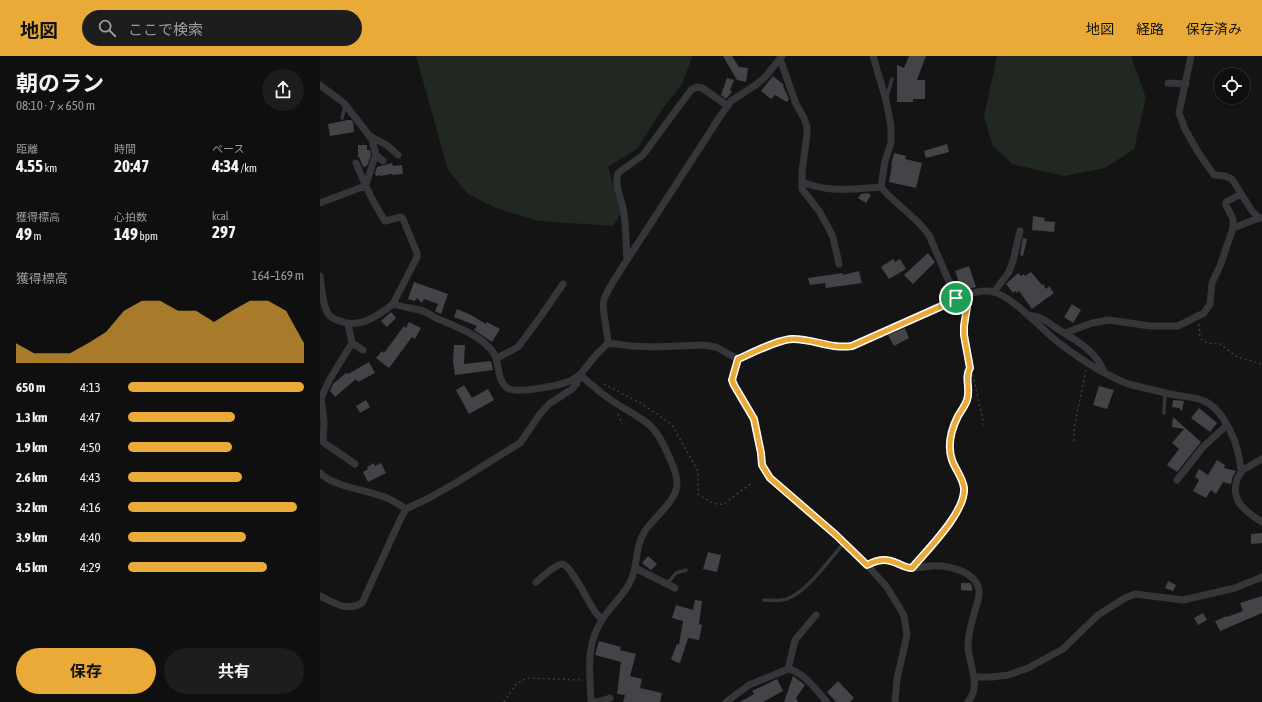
<!DOCTYPE html>
<html lang="ja">
<meta charset="utf-8">
<style>
body{margin:0;font-family:"Asap Condensed","Noto Sans JP",sans-serif;background:#1d1d1e;color:#f1f3f6;height:100vh;display:flex;flex-direction:column;font-size:15px;white-space:nowrap}
*{box-sizing:border-box;margin:0}
p{font-size:13px;color:#9b9c9f}
.icon{flex:none;width:22px;height:22px;fill:none;stroke:currentColor;stroke-width:2;stroke-linecap:round;stroke-linejoin:round}
.map{position:relative;flex:1;overflow:hidden}
.side{display:flex;flex-direction:column;background:#0f0f10;width:320px}
.side>*{flex:none}
.controls{position:absolute;left:894px;top:12px;display:grid;gap:8px}
.controls a{display:grid;place-items:center;width:36px;height:36px;border-radius:50%;background:#0f0f10;box-shadow:0 1px 3px #0004,0 0 0 1px #2f2f30;font-size:20px}
.pin{position:absolute;display:grid;place-items:center;width:34px;height:34px;color:#fff;margin:-17px;border:2px solid #fff;border-radius:50%;box-shadow:0 1px 4px #0007}
.round{display:grid;place-items:center;flex:none;width:42px;height:42px;border-radius:21px;background:#1d1d1e}
.head{display:flex;align-items:center;justify-content:space-between;height:68px;padding:0 16px}
h1{font-size:22px;font-weight:700;line-height:30px}
.stats{display:grid;grid-template-columns:repeat(3,1fr);gap:6px;height:68px;padding:4px 16px}
.stats div{display:grid;align-content:center}
.stats b{font-size:17px;font-weight:700}
.stats small{font-size:11px;font-weight:400}
.stats p{font-size:11px}
.chart{height:112px;padding:8px 16px}
.chart p{display:flex;justify-content:space-between}
.chart svg{width:100%;height:72px;margin-top:4px;fill:#eaaa37;opacity:.7}
.button{display:flex;gap:8px;margin-top:auto;padding:8px 16px}
.button a{flex:1;height:46px;border-radius:24px;background:#eaaa37;color:#111;font-size:16px;font-weight:700;line-height:46px;text-align:center}
.button a+a{background:#1d1d1e;color:#f1f3f6}
ul{padding:0 16px;list-style:none;font-size:13px}
li{display:grid;grid-template-columns:64px 48px 1fr;align-items:center;height:30px}
li i{height:10px;border-radius:5px;background:#eaaa37}
header{display:flex;align-items:center;gap:24px;box-sizing:border-box;height:56px;padding:0 20px;background:#eaaa37;color:#111}
header strong{font-size:19px}
nav{display:flex;gap:22px;margin-inline-start:auto;font-size:14px}
.search{width:280px;height:36px;background:#1d1d1e;display:flex;align-items:center;gap:10px;box-sizing:border-box;padding:0 14px;border-radius:22px;color:#9b9c9f;font-size:15px}
main{display:flex;flex:1;min-height:0}
.map>svg:first-child{display:block}
</style>
<header>
<strong>地図</strong>
<div class="search"><svg class="icon" aria-label="search" viewBox="0 0 24 24"><circle cx="10" cy="10" r="6"/><path d="M15 15l6 6"/></svg>ここで検索</div>
<nav><a>地図</a><a>経路</a><a>保存済み</a></nav>
</header>
<main>
<section class="side">
<div class="head"><div><h1>朝のラン</h1><p>08:10 · 7 × 650 m</p></div><a class="round"><svg class="icon" aria-label="share" viewBox="0 0 24 24"><path d="M12 15V3M7 8l5-5 5 5M5 13v7h14v-7"/></svg></a></div>
<div class="stats">
<div><p>距離</p><b>4.55<small> km</small></b></div>
<div><p>時間</p><b>20:47</b></div>
<div><p>ペース</p><b>4:34<small> /km</small></b></div>
</div>
<div class="stats">
<div><p>獲得標高</p><b>49<small> m</small></b></div>
<div><p>心拍数</p><b>149<small> bpm</small></b></div>
<div><p>kcal</p><b>297</b></div>
</div>
<div class="chart"><p><span>獲得標高</span>164–169 m</p>
<svg viewBox="0 0 160 44" preserveAspectRatio="none"><path d="M0 44V32L10 38L20 38L30 38L40 32L50 25L60 12L70 6L80 6L90 12L100 12L110 19L120 12L130 6L140 6L150 12L160 32V44z"/></svg>
</div>
<ul>
<li><b>650 m</b>4:13<i style="width:100%"></i></li>
<li><b>1.3 km</b>4:47<i style="width:61%"></i></li>
<li><b>1.9 km</b>4:50<i style="width:59%"></i></li>
<li><b>2.6 km</b>4:43<i style="width:65%"></i></li>
<li><b>3.2 km</b>4:16<i style="width:96%"></i></li>
<li><b>3.9 km</b>4:40<i style="width:67%"></i></li>
<li><b>4.5 km</b>4:29<i style="width:79%"></i></li>
</ul>
<div class="button"><a>保存</a><a>共有</a></div>
</section>
<div class="map">
<svg width="942" height="646" viewBox="0 0 942 646">
<rect width="100%" height="100%" fill="#141415"/>
<!-- green -->
<path fill="#202821" d="M96 0H371L372 2 362 28 340 56 318 92 288 111 301 157 293 170 219 165 176 152 148 138 128 114Z
M677 0H811L826 42 814 93 785 112 744 120 692 108 673 90 664 61Z"/>
<!-- building -->
<path fill="#434448" d="M403 0H412L419 11 428 12 426 26 417 24Z
M589 0H606L597 24H605V43H593V46H577V9L584 12Z
M453 20 464 29 463 30 469 43 467 46 455 39 451 43 441 35Z
M407 22 414 24 410 34 412 36 406 43 401 39Z
M28 64H31L33 66 34 76 10 80 8 68Z
M627 88 629 96 606 102 604 95Z
M38 89H47V94H50L51 99 47 110 43 111 39 101H38Z
M574 97 586 100 585 103 602 107 596 132 569 126 572 109H571Z
M72 107 73 110 82 109 83 118 72 119V118L60 120V119L56 120 55 117 57 111Z
M548 137 551 139 546 147 538 142 541 138Z
M713 160 725 162 724 165 735 166 734 176 712 174Z
M703 182 707 183 703 200 700 199Z
M608 197 615 206 593 228 584 219Z
M573 203 575 206 580 203 586 213 569 223 561 211Z
M649 210 656 231 642 235 635 215Z
M539 215 542 227 506 232 505 227 490 229 488 222 523 217V219Z
M711 216 722 229 723 228 726 233 729 230 734 237 712 253 699 235 697 237 695 235 693 237 686 228 698 217 701 220 704 218 705 220Z
M94 226 128 238 121 258 115 255 118 248 104 243 102 247 97 242 95 245 88 243Z
M752 248 761 254 753 267 744 261Z
M137 253 151 259 166 268 167 266 180 273 172 286 154 274 157 270 134 261Z
M71 256 76 262 67 271 61 265Z
M89 266 101 272 95 283 92 281 69 312 56 302 62 295 64 297 84 270 86 272Z
M585 272 589 282 574 290 568 279Z
M134 289H145L144 308 171 305 173 314 135 319 133 305Z
M49 306 55 317 38 326 36 323 15 341 10 335 13 328 26 317 28 318Z
M144 329 152 342 168 333 174 344 149 358 136 334Z
M779 330 794 334 787 353 773 349Z
M46 344 50 351 40 357 36 350Z
M853 344 864 345 862 355 859 352 852 351Z
M879 352 897 367 890 376 871 362Z
M853 361 881 386 857 416 847 409 859 393 852 387 864 373 852 371Z
M897 404 905 409 904 412 916 415 913 420 911 428 903 426 896 438 891 434 886 442 873 435 879 424 875 421 879 413 888 419Z
M54 407 55 410 61 407 66 417 48 426 43 416 48 413 47 411Z
M942 477V487L931 488V478Z
M388 496 401 499 397 516 383 513Z
M328 500 337 508 331 514 322 507Z
M848 525 856 529 853 535 845 532Z
M641 527H650L652 530V535L641 534Z
M942 540V557L900 575 895 565 907 560V561L923 555 920 547Z
M375 544 382 545 379 568 382 569 379 584 368 582 360 607 356 606 351 603 357 588 359 589 363 565 352 562 356 549 373 554Z
M883 557 887 564 878 569 874 562Z
M279 585 301 591 300 594 316 598 310 620 322 623 320 632 342 637 340 646H303L305 639 297 638 301 606 275 599Z
M473 620 485 629 476 642 478 646H464Z
M457 623 463 635 443 646H420L434 638 432 635Z
M518 625 534 642 530 646H516L507 636Z"/>
<g fill="none" stroke-linecap="round" stroke-linejoin="round">
<!-- path -->
<path stroke="#3b3d41" stroke-width="1.5" stroke-dasharray="2 3" stroke-linecap="butt" d="M648 245 644 270V279L664 369
M879 268 880 282 882 284 888 287 900 288 917 301 942 308
M284 328 322 348 344 363 352 369 378 415V438C386 443 393 450 404 448L433 426
M298 358 302 368
M754 385V372L766 314
M599 503C612 488 649 450 644 429 642 422 637 417 634 410 630 402 629 392 630 383 632 368 642 358 647 344 651 333 644 322 650 312
M184 646 196 628 207 622 263 624"/>
<!-- lane -->
<path stroke="#35363a" stroke-width="3.5" d="M566 43 572 23
M22 62 25 50
M844 357 845 336
M347 528 356 517 366 514
M444 544C452 544 461 546 469 542 488 534 510 503 524 487"/>
<!-- street -->
<path stroke="#35363a" stroke-width="7" d="M553 0 566 44 571 70V87L565 105 561 131 567 138 598 166 609 179 636 242
M871 0 859 57 865 73 878 96 894 119 905 120 912 123 932 155 939 162H942
M460 3 476 48 484 62 487 71V78L482 116V133L499 155 507 169 513 181 519 208
M848 27 866 28
M0 29 24 47 48 78 52 84 56 99 63 105
M50 80 68 90 78 99
M36 107C44 127 53 147 65 165L81 161 83 163 97 197V201L73 248
M482 126C510 137 532 133 561 131
M0 147 45 130C50 120 51 109 56 99
M913 172 939 162
M307 204C306 188 306 172 304 157 302 143 294 130 298 117L323 99 371 34 377 31 382 32 408 50
M0 220C2 232 2 250 9 259 12 262 16 264 20 265 39 273 58 260 73 248 82 251 91 252 100 254 105 255 111 259 116 262 134 270 161 279 173 296 180 306 176 323 187 332 195 338 237 330 247 326 252 325 256 321 260 319
M674 236 689 216 693 205 700 175
M708 259C712 260 716 260 720 262 726 264 731 268 736 272 754 283 777 295 784 316
M28 268 32 287 10 323 1 342 4 366 3 386 35 408
M745 277 772 267 789 264 830 270H858L884 257 890 248 892 227 900 210 913 172V163L906 149V146L921 138
M32 287 43 294
M288 287C288 277 281 251 284 244 286 236 292 228 296 221L401 59 411 45 437 28 446 20 462 0
M177 302 198 291 221 260 243 228
M418 303 412 324 413 329 433 363 441 397 442 409 450 422 516 479 547 509 566 530 578 549 584 560 587 579 577 623 575 646
M260 319C270 327 280 337 291 344 305 354 325 362 335 375 343 385 358 417 357 428 357 445 333 462 325 475 315 490 318 507 312 522 306 538 291 549 282 564 265 591 270 615 271 646
M921 415 942 403
M0 417C14 431 48 434 67 442 74 445 80 449 86 453
M857 424 883 391 907 369
M547 509C560 503 565 502 578 508 582 510 586 512 590 512 597 512 604 511 611 510 627 509 656 515 659 534 660 542 656 550 654 558 651 568 648 579 648 591 649 610 662 628 648 646
M315 512 355 532
M216 526C221 522 236 508 242 508 251 509 268 546 274 554 276 558 279 560 282 564
M0 540C15 547 27 556 42 547L81 462 86 453 109 442 139 425 200 387 220 358 229 348 252 333 257 327 260 319 275 300 288 287 311 290 335 291 383 289 396 291 418 303C432 297 458 283 473 283 494 283 509 293 532 290L636 242C648 238 662 233 674 236 696 243 721 273 739 287 751 296 765 306 779 314 789 319 800 326 812 329 825 332 837 335 850 338 874 343 887 339 903 362 912 376 918 390 920 407 920 409 921 413 921 416 920 419 917 421 917 424 910 445 926 456 942 466
M468 613 475 584 496 559
M654 621H672L688 619 708 612 743 593 778 559 805 542 815 538 863 544 915 532 942 521
M273 646 281 645 290 642
M406 646 429 629 468 613C484 616 497 635 507 646"/>
</g>
<g fill="none" stroke-linecap="round" stroke-linejoin="round">
<defs>
<path id="route" d="M649 238 644 270V279L650 312C644 322 651 333 647 344 645 350 641 355 638 360 631 374 627 389 632 404 635 413 643 422 644 432 646 456 607 494 592 512 587 512 583 510 579 508 566 502 559 503 547 509L516 479 450 422 442 409 441 397 434 363 414 329 412 324 418 303C432 297 459 283 473 283 494 283 510 293 532 290Z"/>
</defs>
<!-- route casing -->
<use href="#route" stroke="#fff" stroke-width="8"/>
<!-- route -->
<use href="#route" stroke="#eaaa37" stroke-width="5"/>
</g>
</svg>
<div class="controls">
<a><svg class="icon" aria-label="locate" viewBox="0 0 24 24"><circle cx="12" cy="12" r="6"/><path d="M12 2v4M12 18v4M2 12h4M18 12h4"/></svg></a>
</div>
<div class="pin" style="left:636px;top:242px;background:#1e9e55"><svg class="icon" aria-label="arrive" viewBox="0 0 24 24"><path d="M6 21V4h12l-3 4 3 4H6"/></svg></div>
</div>
</main>
